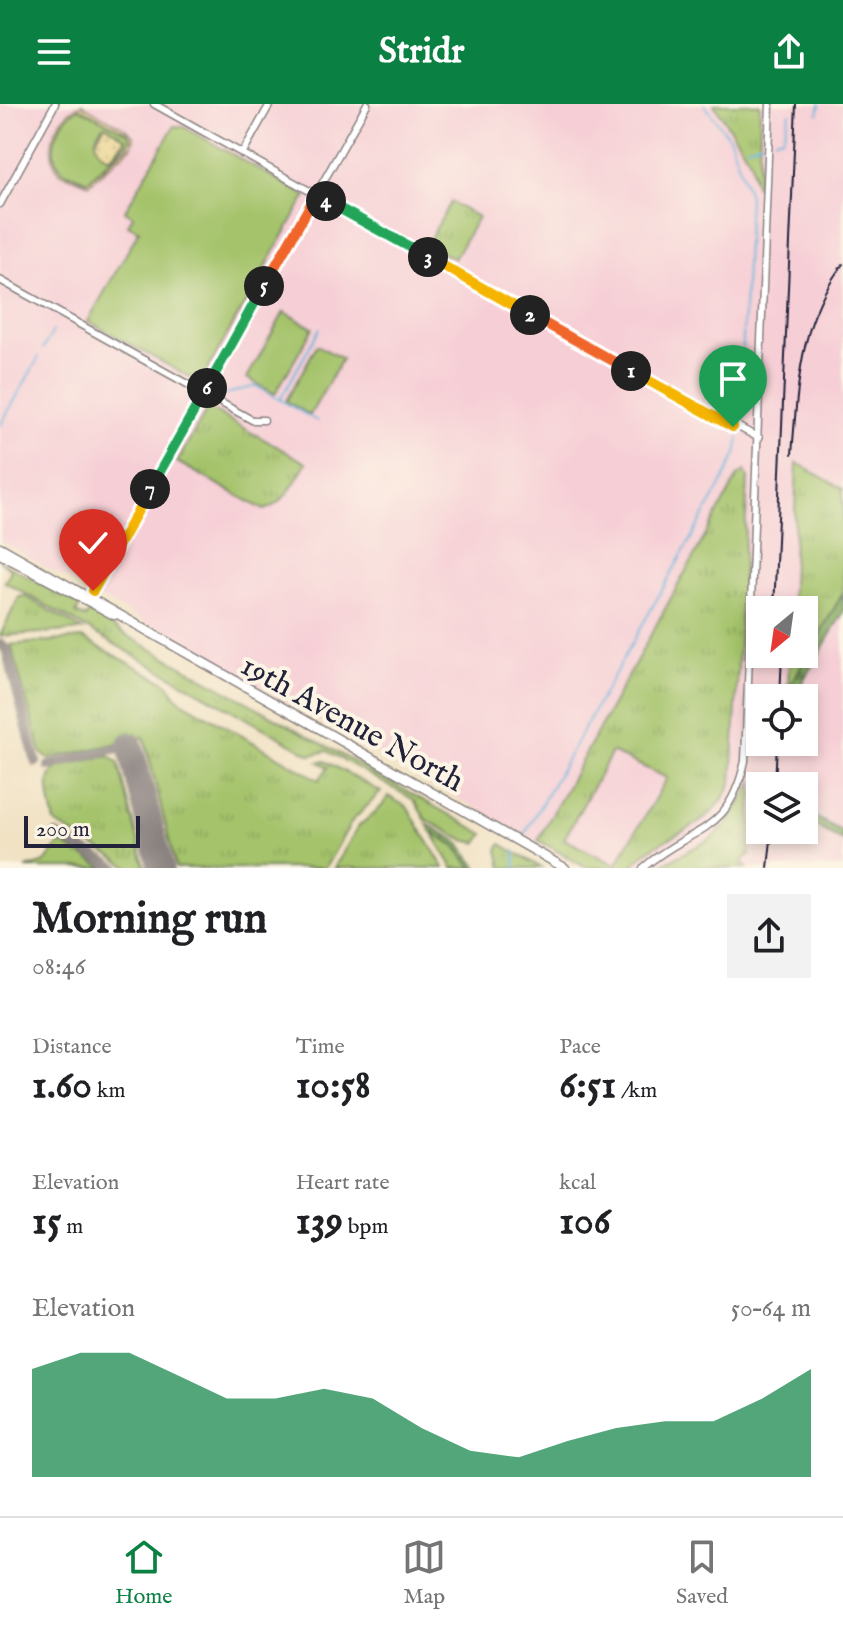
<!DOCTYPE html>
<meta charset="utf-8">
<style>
body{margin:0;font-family:"IM FELL English",serif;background:#f2f2f2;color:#202124;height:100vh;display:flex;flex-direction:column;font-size:30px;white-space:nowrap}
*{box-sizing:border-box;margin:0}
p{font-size:26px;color:#757577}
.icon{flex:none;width:44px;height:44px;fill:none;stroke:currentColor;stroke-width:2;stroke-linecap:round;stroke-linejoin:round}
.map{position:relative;height:764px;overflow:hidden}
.panel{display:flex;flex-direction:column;background:#fff;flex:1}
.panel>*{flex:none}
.needle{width:52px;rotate:209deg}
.tools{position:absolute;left:746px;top:492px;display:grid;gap:16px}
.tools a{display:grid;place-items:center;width:72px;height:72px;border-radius:0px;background:#fff;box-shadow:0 4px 12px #0003;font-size:40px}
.scale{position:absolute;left:24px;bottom:20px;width:116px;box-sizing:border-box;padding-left:8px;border:4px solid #22223b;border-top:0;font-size:22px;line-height:28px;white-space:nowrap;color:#22223b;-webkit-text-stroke:6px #fcf5e5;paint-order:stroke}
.pin{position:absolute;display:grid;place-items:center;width:68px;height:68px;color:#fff;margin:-82px -34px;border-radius:50% 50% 50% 0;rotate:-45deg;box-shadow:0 0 8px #0007}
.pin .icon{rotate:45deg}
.km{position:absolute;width:40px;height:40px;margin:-20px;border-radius:50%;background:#222;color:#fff;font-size:22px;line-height:40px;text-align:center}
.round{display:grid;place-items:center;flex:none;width:84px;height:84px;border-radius:0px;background:#f2f2f2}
.overview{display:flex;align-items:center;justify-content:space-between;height:136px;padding:0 32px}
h1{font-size:44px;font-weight:700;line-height:60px}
.stats{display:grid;grid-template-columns:repeat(3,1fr);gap:12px;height:136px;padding:8px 32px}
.stats div{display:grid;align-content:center}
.stats b{font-size:40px;font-weight:700}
.stats small{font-size:22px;font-weight:400}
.stats p{font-size:22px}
.chart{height:224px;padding:16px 32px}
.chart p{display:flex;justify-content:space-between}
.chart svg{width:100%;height:144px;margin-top:8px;fill:#0b8043;opacity:.7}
header{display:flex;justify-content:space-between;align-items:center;height:104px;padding:0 32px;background:#0b8043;color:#fff;font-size:36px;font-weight:700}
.menu{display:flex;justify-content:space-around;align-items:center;height:112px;border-top:2px solid #e0e0e0;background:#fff;font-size:22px;color:#757577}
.menu a{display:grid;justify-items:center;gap:4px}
.menu .selected{color:#0b8043}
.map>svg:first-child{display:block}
</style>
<header><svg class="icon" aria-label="menu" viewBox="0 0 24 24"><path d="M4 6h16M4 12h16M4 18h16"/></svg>Stridr<svg class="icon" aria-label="share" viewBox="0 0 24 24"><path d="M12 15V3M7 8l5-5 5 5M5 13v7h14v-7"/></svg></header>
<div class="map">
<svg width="843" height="764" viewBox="0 0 843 764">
<defs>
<pattern id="grass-tufts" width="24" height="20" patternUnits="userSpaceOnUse" patternTransform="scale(2)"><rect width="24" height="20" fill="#a4c36b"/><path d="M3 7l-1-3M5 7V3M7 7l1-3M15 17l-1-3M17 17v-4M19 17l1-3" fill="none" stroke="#8da75e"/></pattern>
<pattern id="forest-firs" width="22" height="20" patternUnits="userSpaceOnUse" patternTransform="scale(2)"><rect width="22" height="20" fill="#83a95f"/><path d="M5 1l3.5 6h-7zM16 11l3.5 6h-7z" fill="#6b8950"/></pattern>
<pattern id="sand-dots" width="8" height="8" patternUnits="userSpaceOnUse" patternTransform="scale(2)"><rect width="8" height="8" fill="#eeda9e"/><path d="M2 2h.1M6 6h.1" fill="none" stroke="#ccbb89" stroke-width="1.8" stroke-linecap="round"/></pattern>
</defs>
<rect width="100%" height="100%" fill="#fcf5e5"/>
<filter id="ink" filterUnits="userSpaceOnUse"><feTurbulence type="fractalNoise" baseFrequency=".0125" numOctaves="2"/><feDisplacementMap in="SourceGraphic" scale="16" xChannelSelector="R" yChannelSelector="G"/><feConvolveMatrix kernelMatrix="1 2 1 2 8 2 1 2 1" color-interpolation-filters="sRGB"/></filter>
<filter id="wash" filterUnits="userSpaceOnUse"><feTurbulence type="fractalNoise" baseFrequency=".006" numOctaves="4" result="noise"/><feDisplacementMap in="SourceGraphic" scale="32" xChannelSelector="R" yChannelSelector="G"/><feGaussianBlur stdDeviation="1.8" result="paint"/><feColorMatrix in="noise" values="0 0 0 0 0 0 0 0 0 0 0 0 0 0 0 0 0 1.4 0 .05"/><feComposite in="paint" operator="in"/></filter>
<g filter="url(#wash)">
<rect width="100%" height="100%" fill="#f1e2c4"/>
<!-- built -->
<path fill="#f6cfd6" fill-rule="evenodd" d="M0 0H843V764H583L0 437ZM760 506H804V550H760ZM760 594H804V638H760ZM760 682H804V726H760Z"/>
<!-- grass -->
<path fill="url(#grass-tufts)" stroke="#637253" stroke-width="2" fill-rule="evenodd" d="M714 0H760L759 82 755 81 751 58Z
M451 98 478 113 454 155 427 140Z
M208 304 306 359C296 377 285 400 264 406L177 358Z
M797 359 843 385V489L788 585 789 550H804V506H791Z
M745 367 748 374 732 678C706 736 663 723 631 764H587L538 736 738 372ZM612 648 667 674 616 761 564 735Z
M0 457 80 502 76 509 86 514 90 507 119 527 484 730 478 739 463 736 425 715 414 696 327 647 311 651 5 478 11 466Z
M25 492 30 495 83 526 0 532 19 493Z
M82 534 167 579 178 595 319 676 328 663 319 658 325 657 381 688 352 717 325 764H176L144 633 49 655 41 649 11 541Z
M109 652 118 658 145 764H131L55 719C40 654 50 666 109 652Z
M753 679 750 750 742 758 747 764H655L711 735 727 720Z
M388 692 407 703 444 764H334L358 723 382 702Z
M427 720 434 724V730L455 741 472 764H453Z
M59 740H62L104 764H26L45 758Z
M501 740 542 764H502L498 746Z"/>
<!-- forest -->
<path fill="url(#forest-firs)" stroke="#52664d" stroke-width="2" d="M843 489V509L793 594H788V585Z
M804 707 843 728V737L804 716Z
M434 724 457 737 478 764H472L455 741 434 730Z"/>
<!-- sand -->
<path fill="url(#sand-dots)" stroke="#887e6c" stroke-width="2" fill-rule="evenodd" d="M82 0C97 12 126 20 134 34L132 42 89 80 61 69C41 47 56 11 82 0ZM79 4 127 29 129 41 88 77 71 73 54 50 60 23Z
M105 21 126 35 110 54 99 48 95 38Z"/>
<!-- garden -->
<path fill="#a4c36b" stroke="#637253" stroke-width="2" fill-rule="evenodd" d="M79 4 127 29 131 35 88 77 63 67C44 47 58 16 79 4ZM105 21 126 35 110 54C93 47 91 32 105 21Z
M174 22 184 23 306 92 200 279 88 217 139 127 128 121 133 112 125 107Z
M284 208 313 224 275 290 247 274Z
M317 241 342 255 310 311 286 297Z"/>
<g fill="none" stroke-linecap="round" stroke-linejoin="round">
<!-- stream -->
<path stroke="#60b3dc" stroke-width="2" d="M704 0 730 35 749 92 739 320
M818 10 820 0
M775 35 783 33 790 9
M747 43 762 38
M43 245 53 227
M214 288 222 291 256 282 317 317
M280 296 320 224
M0 322 39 253
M524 731 720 383 736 350 739 334
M515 747V764"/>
<!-- taxiway -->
<path stroke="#8a8280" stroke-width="10" d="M0 540 6 545 36 658
M49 662 130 641
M56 731 116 764"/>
<!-- runway -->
<path stroke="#8a8280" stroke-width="26" d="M130 641 161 764"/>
</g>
</g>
<g filter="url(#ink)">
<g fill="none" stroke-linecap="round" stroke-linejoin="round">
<defs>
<path id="minor" d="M154 0 592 245 759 334
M242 50 270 0
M0 100 55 0
M0 176 252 316H264
M88 496 367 0
M643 764C691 721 728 734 745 657L770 0"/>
<path id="major" d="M0 443 565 764
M0 450 114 511"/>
</defs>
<!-- minor casing -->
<use href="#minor" stroke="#8a8280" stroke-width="9"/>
<!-- major casing -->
<use href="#major" stroke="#8a8280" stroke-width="11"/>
<!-- minor -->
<use href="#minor" stroke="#fff" stroke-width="6"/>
<!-- major -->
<use href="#major" stroke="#fff" stroke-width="8"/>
<!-- rail -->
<path stroke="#22223b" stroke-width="2" d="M792 350C798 282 799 216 843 160
M774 506 796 0
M780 594 782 550
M775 682 777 638
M768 764 772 726"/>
</g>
</g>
<g fill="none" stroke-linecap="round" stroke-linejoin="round" filter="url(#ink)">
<defs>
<path id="split-1" d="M631 267 733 323"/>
<path id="split-2" d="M530 211 631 267"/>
<path id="split-3" d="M428 153 530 211"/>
<path id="split-4" d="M326 97 428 153"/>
<path id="split-5" d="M264 182 316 91 326 97"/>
<path id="split-6" d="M207 284 264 182"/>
<path id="split-7" d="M150 385 207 284"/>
<path id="split-8" d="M93 487 150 385"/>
</defs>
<!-- split-1 casing -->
<use href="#split-1" stroke="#fff" stroke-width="16"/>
<!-- split-2 casing -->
<use href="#split-2" stroke="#fff" stroke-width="16"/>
<!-- split-3 casing -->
<use href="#split-3" stroke="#fff" stroke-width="16"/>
<!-- split-4 casing -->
<use href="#split-4" stroke="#fff" stroke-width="16"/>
<!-- split-5 casing -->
<use href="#split-5" stroke="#fff" stroke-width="16"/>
<!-- split-6 casing -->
<use href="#split-6" stroke="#fff" stroke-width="16"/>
<!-- split-7 casing -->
<use href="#split-7" stroke="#fff" stroke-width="16"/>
<!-- split-8 casing -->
<use href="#split-8" stroke="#fff" stroke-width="16"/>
<!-- split-1 -->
<use href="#split-1" stroke="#f5b400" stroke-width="10"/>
<!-- split-2 -->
<use href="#split-2" stroke="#f0652b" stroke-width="10"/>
<!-- split-3 -->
<use href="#split-3" stroke="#f5b400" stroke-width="10"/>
<!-- split-4 -->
<use href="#split-4" stroke="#22a559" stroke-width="10"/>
<!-- split-5 -->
<use href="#split-5" stroke="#f0652b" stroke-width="10"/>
<!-- split-6 -->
<use href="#split-6" stroke="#22a559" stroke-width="10"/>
<!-- split-7 -->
<use href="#split-7" stroke="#22a559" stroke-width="10"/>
<!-- split-8 -->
<use href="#split-8" stroke="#f5b400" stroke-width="10"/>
</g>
<g text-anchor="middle" stroke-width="8" stroke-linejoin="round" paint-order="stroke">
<!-- street labels -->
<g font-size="32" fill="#22223b" stroke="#fcf5e5">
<text transform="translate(353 618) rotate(29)" y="11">19th Avenue North</text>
</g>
</g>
</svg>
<div class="tools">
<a><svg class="needle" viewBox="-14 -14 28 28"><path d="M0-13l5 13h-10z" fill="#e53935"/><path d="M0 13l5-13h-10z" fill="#757577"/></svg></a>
<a><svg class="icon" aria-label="locate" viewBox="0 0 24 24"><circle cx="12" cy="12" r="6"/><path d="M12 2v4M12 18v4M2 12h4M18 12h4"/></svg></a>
<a><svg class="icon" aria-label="layers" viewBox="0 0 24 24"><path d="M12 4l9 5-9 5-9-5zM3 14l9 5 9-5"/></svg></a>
</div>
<div class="scale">200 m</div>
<div class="pin" style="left:733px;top:323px;background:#1e9e55"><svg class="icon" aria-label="arrive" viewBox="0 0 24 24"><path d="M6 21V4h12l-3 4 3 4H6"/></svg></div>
<div class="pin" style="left:93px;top:487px;background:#d93025"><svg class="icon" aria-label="check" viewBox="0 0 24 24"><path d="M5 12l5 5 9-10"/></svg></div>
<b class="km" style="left:631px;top:267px">1</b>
<b class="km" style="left:530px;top:211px">2</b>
<b class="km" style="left:428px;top:153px">3</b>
<b class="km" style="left:326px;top:97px">4</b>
<b class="km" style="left:264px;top:182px">5</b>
<b class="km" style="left:207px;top:284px">6</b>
<b class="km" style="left:150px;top:385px">7</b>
</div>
<section class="panel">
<div class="overview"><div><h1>Morning run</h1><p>08:46</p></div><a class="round"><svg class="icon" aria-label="share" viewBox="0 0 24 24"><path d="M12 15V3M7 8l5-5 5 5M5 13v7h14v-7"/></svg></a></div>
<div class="stats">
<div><p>Distance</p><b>1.60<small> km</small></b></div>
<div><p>Time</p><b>10:58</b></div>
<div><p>Pace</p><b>6:51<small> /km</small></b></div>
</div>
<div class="stats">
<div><p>Elevation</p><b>15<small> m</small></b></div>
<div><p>Heart rate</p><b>139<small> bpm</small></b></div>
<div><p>kcal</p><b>106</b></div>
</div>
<div class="chart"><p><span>Elevation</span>50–64 m</p>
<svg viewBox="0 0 160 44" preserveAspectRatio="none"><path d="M0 44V11L10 6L20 6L30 13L40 20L50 20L60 17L70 20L80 29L90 36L100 38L110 33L120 29L130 27L140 27L150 20L160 11V44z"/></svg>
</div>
</section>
<nav class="menu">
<a class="selected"><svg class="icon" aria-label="home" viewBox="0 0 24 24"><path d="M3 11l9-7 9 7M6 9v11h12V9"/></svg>Home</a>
<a><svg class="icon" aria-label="map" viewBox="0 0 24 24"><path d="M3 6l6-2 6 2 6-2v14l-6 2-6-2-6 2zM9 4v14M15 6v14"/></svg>Map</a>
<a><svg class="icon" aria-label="saved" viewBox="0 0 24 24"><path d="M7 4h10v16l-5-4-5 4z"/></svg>Saved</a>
</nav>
